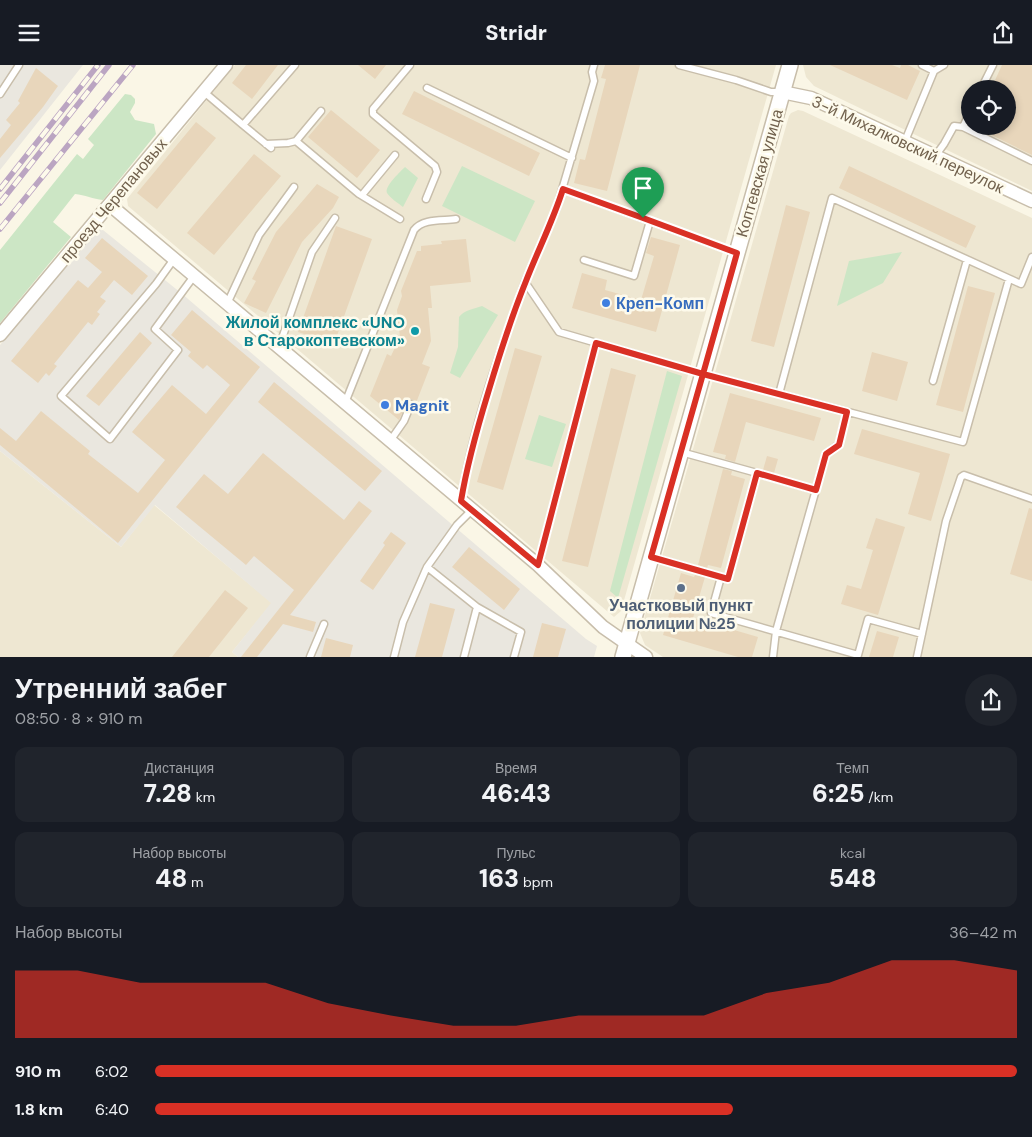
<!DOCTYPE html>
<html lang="ru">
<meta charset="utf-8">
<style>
body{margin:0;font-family:"DM Sans",sans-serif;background:#20242c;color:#f1f3f6;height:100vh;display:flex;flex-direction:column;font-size:19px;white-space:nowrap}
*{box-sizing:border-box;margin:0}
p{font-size:16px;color:#9ea1a6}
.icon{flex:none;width:28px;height:28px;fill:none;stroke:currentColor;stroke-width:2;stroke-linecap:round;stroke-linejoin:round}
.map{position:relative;height:592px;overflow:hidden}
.panel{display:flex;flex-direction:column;background:#171b24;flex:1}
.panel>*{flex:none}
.buttons{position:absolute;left:961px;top:15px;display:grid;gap:10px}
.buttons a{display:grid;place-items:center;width:55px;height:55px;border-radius:50%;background:#171b24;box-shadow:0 2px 8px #0003;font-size:25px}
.pin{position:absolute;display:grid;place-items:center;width:42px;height:42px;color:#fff;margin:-51px -21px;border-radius:50% 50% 50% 0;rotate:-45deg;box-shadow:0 0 5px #0007}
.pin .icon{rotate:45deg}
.round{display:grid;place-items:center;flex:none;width:52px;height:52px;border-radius:26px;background:#20242c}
.summary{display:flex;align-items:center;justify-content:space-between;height:85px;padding:0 15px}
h1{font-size:28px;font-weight:800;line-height:38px}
.figures{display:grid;grid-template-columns:repeat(3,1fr);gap:8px;height:85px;padding:5px 15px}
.figures div{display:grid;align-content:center;border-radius:12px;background:#20242c;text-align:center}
.figures b{font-size:25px;font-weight:800}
.figures small{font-size:14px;font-weight:400}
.figures p{font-size:14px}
.chart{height:140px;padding:10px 15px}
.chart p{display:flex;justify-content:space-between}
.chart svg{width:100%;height:90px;margin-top:5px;fill:#d93025;opacity:.7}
ul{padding:0 15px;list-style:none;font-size:16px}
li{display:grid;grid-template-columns:80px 60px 1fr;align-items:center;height:38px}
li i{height:12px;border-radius:6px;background:#d93025}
header{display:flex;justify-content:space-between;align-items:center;height:65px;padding:0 15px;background:#171b24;font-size:22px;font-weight:800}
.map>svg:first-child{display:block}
</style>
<header><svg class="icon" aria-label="menu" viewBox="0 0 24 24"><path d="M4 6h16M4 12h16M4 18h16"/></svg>Stridr<svg class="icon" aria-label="share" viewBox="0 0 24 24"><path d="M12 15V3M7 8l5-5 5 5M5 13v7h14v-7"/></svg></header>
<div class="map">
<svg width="1032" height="592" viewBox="0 0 1032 592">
<rect width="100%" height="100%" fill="#faf6e6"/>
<!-- residential -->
<path fill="#eee7d2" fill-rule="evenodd" d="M235 0H776L621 546 614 552 128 141 127 134Z
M803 0H1032V126L814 21 806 12ZM970 24H1008V61H970Z
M798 45 803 46 1032 153V592H663L645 580 640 568 789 51 791 48Z
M0 386 121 482 154 440 272 538 232 587 238 592H0Z"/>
<!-- industrial -->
<path fill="#eae7df" d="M0 0H83L0 105Z
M98 161 181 228 586 574 597 581 594 592H238L232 587 271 538 155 440 121 482 0 386V280Z"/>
<!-- green -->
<path fill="#cce6c5" d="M125 29 131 30 135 34V38L130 47 135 55 154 59 156 69 103 135C93 134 85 130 75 129L53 157 71 172 0 258V185L77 89 83 94 94 80 88 74Z
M462 101 535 136 515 177 442 141Z
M405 102 418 113 403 142C398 138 390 133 387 128 384 122 400 107 405 102Z
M902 187 883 218 837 241 849 196Z
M482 241 498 250 460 313 450 308 458 282 459 252C464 245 474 244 482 241Z
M667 306 682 311 618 533 610 526Z
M539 350 566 359 552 402 525 394Z"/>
<!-- building -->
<path fill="#e8d6bb" d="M246 0H278L252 34 232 18Z
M358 0H386L375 14Z
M605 0H640L607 126 574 118 580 94 585 95 606 14 601 13Z
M830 0H892L900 3 901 0H908L920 6 907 35Z
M1002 0H1032V90L973 61H1008V24H991Z
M36 3 58 21 43 42 0 93V74L11 60 6 55 20 38 18 36Z
M414 26 540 88 529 111 402 49Z
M331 45 380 85 357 113 308 72Z
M196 57 216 73 157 144 137 128Z
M254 89 281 111 214 190 187 168Z
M849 101 976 161 966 183 839 123Z
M317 119 339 132 333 143 302 177 266 248 244 238 256 216 252 214 276 167Z
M786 140 810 147 774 282 751 276Z
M336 161 372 174 334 279 298 267Z
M651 172 680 180 656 267 572 243 582 208 607 215 605 225 641 235 654 191 646 188Z
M102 173 148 211 132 230 114 215 100 232 106 236 97 247 100 249 92 260 88 257 54 299 57 301 49 311 46 308 38 318 11 296 78 215 88 223 102 207 85 193Z
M466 174 471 217 430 221 432 243H428L431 276 422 299 430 302 416 338 412 334 408 335 399 355 370 331 387 289 391 291 400 272 397 245 402 231 401 226 417 186H421V181L442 179 441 176Z
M968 221 995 228 963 347 936 340Z
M192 245 260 302 118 478 0 380V363L16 376 41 346 90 386 88 389 138 428 165 395 132 367 172 320 206 349 230 320 207 300 203 304 188 291 191 287 171 270Z
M140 267 152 278 99 341 86 331Z
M515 283 542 291 503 425 477 417Z
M872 287 908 297 897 336 862 326Z
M611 303 636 310 588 502 562 496Z
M274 317 382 406 365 426 258 337Z
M730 328 821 353 814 376 746 357 735 397 725 394 726 390 713 387Z
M862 364 950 389 931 456 908 449 920 408 854 389Z
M263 388 344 455 359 436 372 446 290 550 316 557 313 567 283 559 257 592H241L294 525 254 491 246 500 176 442 204 409 228 429Z
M767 391 778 394 774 408 763 405Z
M723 404 732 406 731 410 745 414 721 503 708 500 707 503 698 500Z
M1029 443 1032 444V516L1010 509Z
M876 453 905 462 878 550 841 539 847 520 861 524 873 485 866 483Z
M391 467 406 478 373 525 360 516 385 480 383 478Z
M469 482 520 524 504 545 452 502Z
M681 508 694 512 695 510 705 512 693 553 758 572 752 592H738L663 570Z
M225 525 248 543 209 592H172Z
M430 538 455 544 442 592H415Z
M542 558 566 564 558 592H533Z
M877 566 899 572 893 592H869Z
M326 573 353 580 350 592H321Z"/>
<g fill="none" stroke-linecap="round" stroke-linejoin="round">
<defs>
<path id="service" d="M410 0 373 44V49L435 101 437 107 426 134
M594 0 592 7 594 16 556 145 525 217 559 267 703 309 963 377 1009 214
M679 0 736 15 771 27H781
M922 0 934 6
M427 23 572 93
M981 24 993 0
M204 27 243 60 295 0
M0 29 19 0
M321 46 296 76 359 129 400 154
M243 60 271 83
M963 62 1032 96
M905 76 934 6 944 0
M266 79 288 78 296 76
M936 90 944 79 954 61 963 62 970 47
M563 124 737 188
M362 130 395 90
M174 194 156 219 61 331 110 374 178 285 155 264 194 211
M584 195 634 211 650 156
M227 239 259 170 294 122
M279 282 312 187 335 153
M933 316 967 195
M779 329 832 133 1021 219 1032 192
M345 338 414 165C423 153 443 156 456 154
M390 376 404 356 411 339
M757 408 815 425
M461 436C472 363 500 286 525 217
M652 492 728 514 757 408 681 387
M538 500 596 278
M721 512 711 548 858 590 868 554 922 569
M477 542 521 567 514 592
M310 592 324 559
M394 592 403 557 427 502
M464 592 477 542 427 502 457 460 472 445
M773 592 776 566 826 389 839 379 847 347
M917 592 946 456 961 412 964 410 1032 434"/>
<path id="minor" d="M782 27 811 33 1032 136
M110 140 538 500 603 562 646 592
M0 270 226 0"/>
<path id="tertiary" d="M623 592 790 0"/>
</defs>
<!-- service casing -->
<use href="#service" stroke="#c8beab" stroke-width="9"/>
<!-- minor casing -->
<use href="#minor" stroke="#c8beab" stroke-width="15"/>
<!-- tertiary casing -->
<use href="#tertiary" stroke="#c8beab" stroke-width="18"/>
<!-- service -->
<use href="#service" stroke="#fff" stroke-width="6"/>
<!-- minor -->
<use href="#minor" stroke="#fff" stroke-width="12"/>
<!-- tertiary -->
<use href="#tertiary" stroke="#fff" stroke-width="15"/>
<defs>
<path id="rail" d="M0 124 98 0
M0 138 109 0
M0 164 133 0"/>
</defs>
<!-- rail casing -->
<use href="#rail" stroke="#bba5c2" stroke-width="5.5"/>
<!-- rail -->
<use href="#rail" stroke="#fdfaeb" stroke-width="4" stroke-dasharray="11" stroke-linecap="butt"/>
</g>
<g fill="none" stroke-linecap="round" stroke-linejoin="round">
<defs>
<path id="route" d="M643 153 563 124C553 156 538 185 526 216 511 253 499 291 488 328 477 364 467 400 461 436L538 500 596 278 703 309 651 492 728 514 757 408 816 425 826 389 839 380 847 347 703 309 737 188 643 153"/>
</defs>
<!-- route casing -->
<use href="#route" stroke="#fff" stroke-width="10"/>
<!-- route -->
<use href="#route" stroke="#d93025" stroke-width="6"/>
</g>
<!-- markers -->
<g fill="#3f7fe0" stroke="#fdfaeb" stroke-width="2">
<circle cx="606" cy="238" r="5"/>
<circle cx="385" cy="340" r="5"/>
</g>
<circle fill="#0f9aa8" stroke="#fdfaeb" stroke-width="2" cx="415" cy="266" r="5"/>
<circle fill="#5c6f8a" stroke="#fdfaeb" stroke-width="2" cx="681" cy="523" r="5"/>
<g text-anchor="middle" stroke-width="5" stroke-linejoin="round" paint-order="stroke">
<!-- street labels -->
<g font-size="16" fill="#71614d" stroke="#fdfaeb">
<text transform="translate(908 79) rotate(25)" y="6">3-й Михалковский переулок</text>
<text transform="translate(759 108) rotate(-74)" y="6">Коптевская улица</text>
<text transform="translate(113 135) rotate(-50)" y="6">проезд Черепановых</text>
</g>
<!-- shop labels -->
<g font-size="16" font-weight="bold" fill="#366cbe" stroke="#fdfaeb" text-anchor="start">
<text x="616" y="244">Креп-Комп</text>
<text x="395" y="346">Magnit</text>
</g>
<!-- culture labels -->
<g font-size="16" font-weight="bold" fill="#0d838f" stroke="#fdfaeb" text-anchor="end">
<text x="405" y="263">Жилой комплекс «UNO<tspan x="405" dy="18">в Старокоптевском»</tspan></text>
</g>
<!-- service labels -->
<g font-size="16" font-weight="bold" fill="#4e5e75" stroke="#fdfaeb">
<text x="681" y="546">Участковый пункт<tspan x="681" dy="18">полиции №25</tspan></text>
</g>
</g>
</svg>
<div class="buttons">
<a><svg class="icon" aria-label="locate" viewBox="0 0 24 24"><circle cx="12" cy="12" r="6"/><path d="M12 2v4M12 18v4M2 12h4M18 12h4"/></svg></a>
</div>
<div class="pin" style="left:643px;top:153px;background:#1e9e55"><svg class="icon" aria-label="arrive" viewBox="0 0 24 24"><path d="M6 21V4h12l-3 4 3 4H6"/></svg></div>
</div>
<section class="panel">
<div class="summary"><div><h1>Утренний забег</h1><p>08:50 · 8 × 910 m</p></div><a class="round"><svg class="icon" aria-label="share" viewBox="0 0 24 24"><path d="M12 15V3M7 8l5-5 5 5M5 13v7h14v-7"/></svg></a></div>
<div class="figures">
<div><p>Дистанция</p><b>7.28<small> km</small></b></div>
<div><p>Время</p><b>46:43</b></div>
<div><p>Темп</p><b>6:25<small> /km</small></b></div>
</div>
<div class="figures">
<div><p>Набор высоты</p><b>48<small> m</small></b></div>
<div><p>Пульс</p><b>163<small> bpm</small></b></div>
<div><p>kcal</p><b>548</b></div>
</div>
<div class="chart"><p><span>Набор высоты</span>36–42 m</p>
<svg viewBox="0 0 160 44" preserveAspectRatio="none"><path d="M0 44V11L10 11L20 17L30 17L40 17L50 27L60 33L70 38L80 38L90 33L100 33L110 33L120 22L130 17L140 6L150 6L160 11V44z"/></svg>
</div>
<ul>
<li><b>910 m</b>6:02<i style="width:100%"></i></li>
<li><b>1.8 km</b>6:40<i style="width:67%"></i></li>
</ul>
</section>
